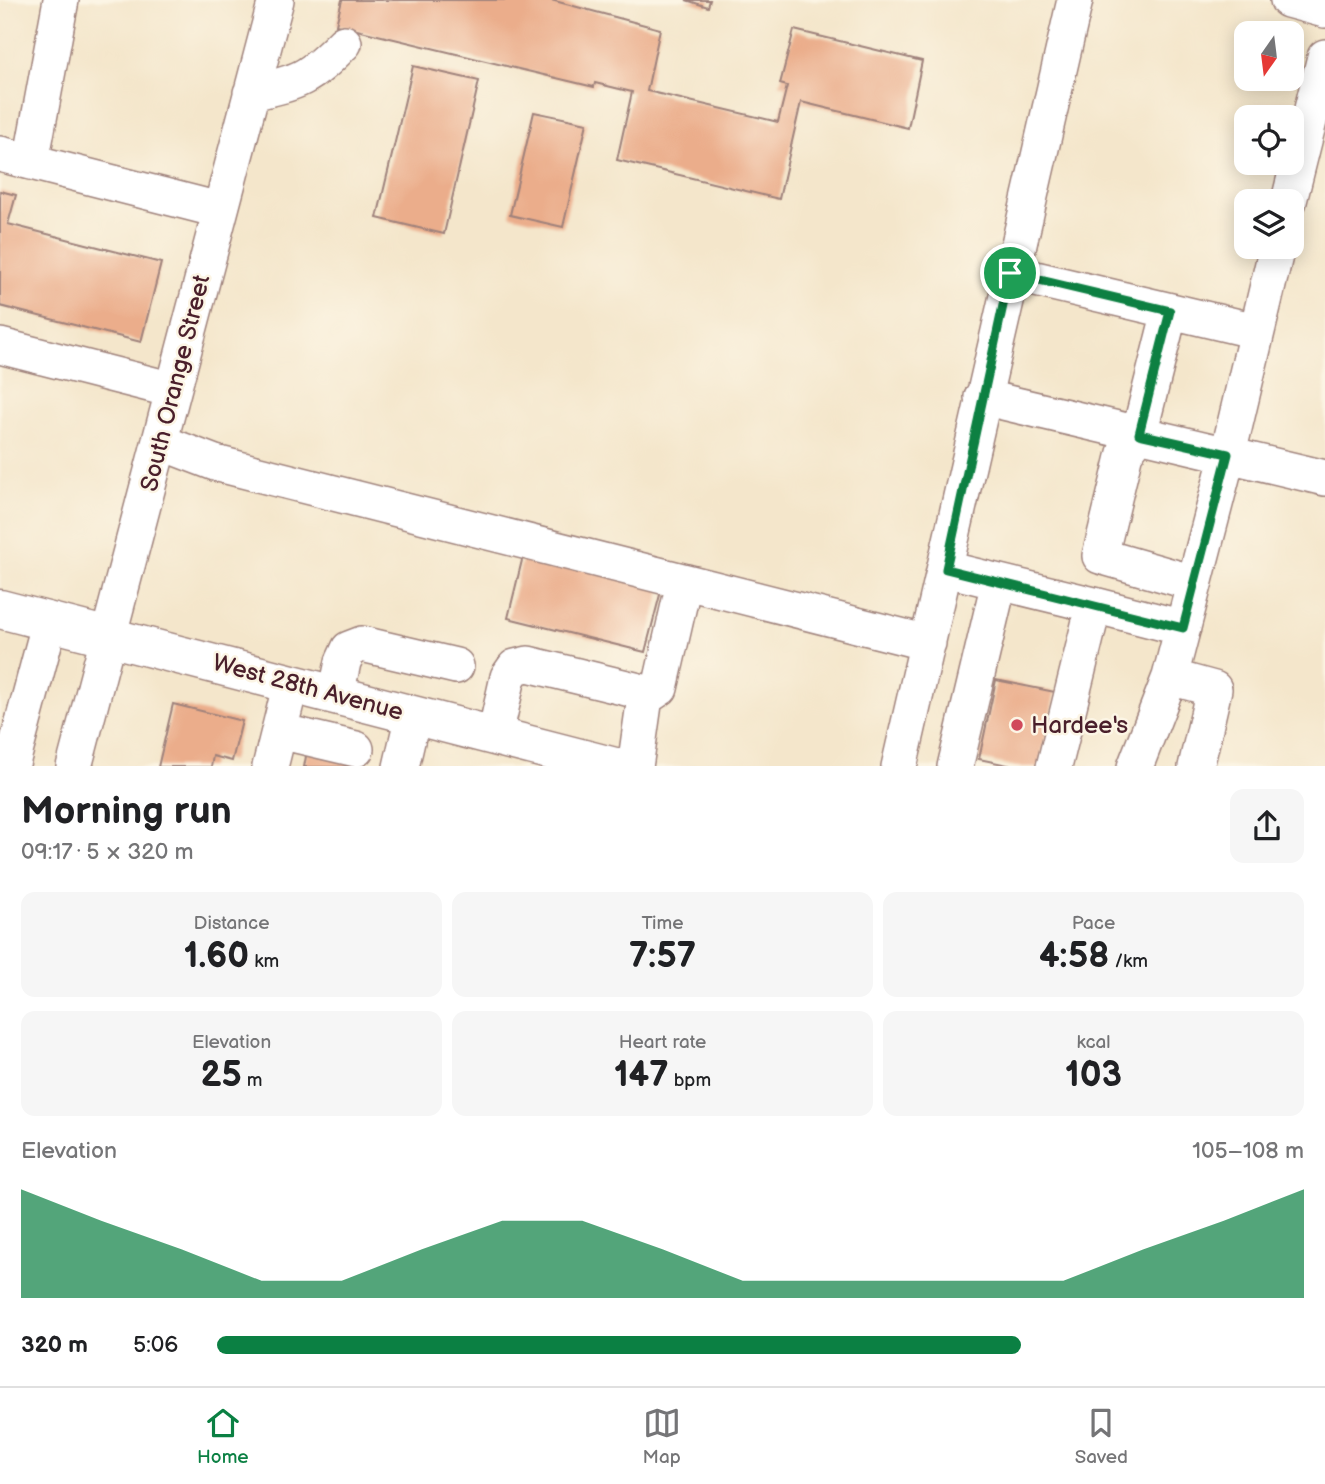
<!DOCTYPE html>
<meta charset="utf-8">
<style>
body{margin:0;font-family:"Balsamiq Sans",sans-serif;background:#f6f6f6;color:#202124;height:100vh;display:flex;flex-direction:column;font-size:26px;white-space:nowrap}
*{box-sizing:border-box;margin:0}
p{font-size:23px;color:#757577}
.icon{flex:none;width:38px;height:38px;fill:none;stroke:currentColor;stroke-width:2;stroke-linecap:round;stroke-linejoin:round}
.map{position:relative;height:766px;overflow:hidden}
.drawer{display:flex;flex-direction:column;background:#fff;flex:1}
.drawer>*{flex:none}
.needle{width:46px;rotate:194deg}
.controls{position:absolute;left:1234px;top:21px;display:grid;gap:14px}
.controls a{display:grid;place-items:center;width:70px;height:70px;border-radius:14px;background:#fff;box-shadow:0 4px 18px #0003;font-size:35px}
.pin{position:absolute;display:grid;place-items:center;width:60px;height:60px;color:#fff;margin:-30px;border:4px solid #fff;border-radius:50%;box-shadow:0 2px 7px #0007}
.round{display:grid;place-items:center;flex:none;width:74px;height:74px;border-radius:14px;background:#f6f6f6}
.headline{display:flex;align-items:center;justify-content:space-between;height:119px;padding:0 21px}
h1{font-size:38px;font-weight:700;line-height:52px}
.metrics{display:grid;grid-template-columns:repeat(3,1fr);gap:10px;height:119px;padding:7px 21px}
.metrics div{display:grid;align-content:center;border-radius:14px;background:#f6f6f6;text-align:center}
.metrics b{font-size:35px;font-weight:700}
.metrics small{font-size:19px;font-weight:400}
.metrics p{font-size:19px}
.chart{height:196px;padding:14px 21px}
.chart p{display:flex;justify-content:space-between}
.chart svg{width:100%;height:126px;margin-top:7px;fill:#0b8043;opacity:.7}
ul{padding:0 21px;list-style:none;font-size:23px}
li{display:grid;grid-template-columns:112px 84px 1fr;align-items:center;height:52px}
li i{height:18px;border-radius:9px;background:#0b8043}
.menu{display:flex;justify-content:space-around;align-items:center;height:98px;border-top:2px solid #e0e0e0;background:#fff;font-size:19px;color:#757577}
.menu a{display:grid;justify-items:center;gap:4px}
.menu .active{color:#0b8043}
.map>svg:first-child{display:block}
</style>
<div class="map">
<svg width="1325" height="767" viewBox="0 0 1325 767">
<rect width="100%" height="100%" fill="#fcf5e5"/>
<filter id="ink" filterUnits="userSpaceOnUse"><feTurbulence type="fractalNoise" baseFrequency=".0143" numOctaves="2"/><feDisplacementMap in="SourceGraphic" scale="14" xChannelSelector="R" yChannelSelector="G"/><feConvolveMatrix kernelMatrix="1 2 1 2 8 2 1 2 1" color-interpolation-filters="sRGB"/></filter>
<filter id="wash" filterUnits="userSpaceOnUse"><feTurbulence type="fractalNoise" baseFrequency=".00686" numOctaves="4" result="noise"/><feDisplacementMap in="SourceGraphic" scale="28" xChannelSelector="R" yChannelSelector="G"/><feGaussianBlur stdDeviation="1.57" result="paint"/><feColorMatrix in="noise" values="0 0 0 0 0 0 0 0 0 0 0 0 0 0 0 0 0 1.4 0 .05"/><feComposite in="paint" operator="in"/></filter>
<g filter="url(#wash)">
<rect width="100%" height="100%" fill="#f4e6cb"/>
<g id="blocks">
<!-- building -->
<path fill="#ebad8b" d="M342 0H551L660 29 647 91 778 122 787 86 780 84 794 30 922 61 908 128 801 102 779 199 617 160 632 92 595 83 594 87 336 25Z
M686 0H710L708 7Z
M413 66 479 81 444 234 377 218Z
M534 112 587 123 563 227 510 215Z
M0 191 16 195 8 224 161 263 141 342 0 306Z
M524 552 662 587 645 652 508 618Z
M996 680 1055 692 1039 767H1017L979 759Z
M173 704 242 721 232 761 213 756 211 767H158Z
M307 751 352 761 351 767H304Z"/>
</g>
</g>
<g filter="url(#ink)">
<use href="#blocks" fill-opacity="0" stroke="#9f827b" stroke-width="2"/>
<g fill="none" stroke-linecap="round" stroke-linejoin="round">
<defs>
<path id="minor" d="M1288 0 1325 10
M251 93C300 82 309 79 344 43
M0 154 219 210
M31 162 61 0
M1289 201 1325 57
M1010 273 1256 331
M0 346 173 390
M982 397 1139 434 1170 311
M160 442 215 463 928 643
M946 569 1094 605
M1194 583 1100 556 1125 453 1139 434 1325 478
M1170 677 1214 689 1196 767
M639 691 651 694 660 688 684 583
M336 695 343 662 349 649 362 644 456 666
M279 731 356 749
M495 735 508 677 515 667 528 664 639 691 644 704 635 767
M11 767 50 621
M74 767 276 0
M270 767 291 683
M401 767 413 715
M899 767 1075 0
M955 767 999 582
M1054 767 1094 605 1183 628
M1135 767 1170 677 1228 454 1277 247"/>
<path id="major" d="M0 609 615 767"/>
</defs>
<!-- minor casing -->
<use href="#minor" stroke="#9f827b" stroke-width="38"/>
<!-- major casing -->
<use href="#major" stroke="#9f827b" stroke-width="41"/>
<!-- minor -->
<use href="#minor" stroke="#fff" stroke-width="35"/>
<!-- major -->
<use href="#major" stroke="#fff" stroke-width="38"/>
</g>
</g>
<g fill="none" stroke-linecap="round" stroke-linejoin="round" filter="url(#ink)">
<defs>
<path id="route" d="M1010 273 1170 311 1139 434 1228 454 1183 628 946 569Z"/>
</defs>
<!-- route casing -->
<use href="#route" stroke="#fff" stroke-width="14"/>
<!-- route -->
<use href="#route" stroke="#0b8043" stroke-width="9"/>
</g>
<!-- markers -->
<circle fill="#d1495b" stroke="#fcf5e5" stroke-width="2.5" cx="1017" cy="725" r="7"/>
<g text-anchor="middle" stroke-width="5" stroke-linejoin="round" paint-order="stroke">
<!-- street labels -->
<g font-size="24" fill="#4a1f2b" stroke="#fcf5e5">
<text transform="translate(175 383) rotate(-76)" y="8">South Orange Street</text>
<text transform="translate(308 687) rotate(15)" y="8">West 28th Avenue</text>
</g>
<!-- poi labels -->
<g font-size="24" fill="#4a1f2b" stroke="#fcf5e5" text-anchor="start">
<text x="1031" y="733">Hardee's</text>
</g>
</g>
</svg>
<div class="controls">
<a><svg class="needle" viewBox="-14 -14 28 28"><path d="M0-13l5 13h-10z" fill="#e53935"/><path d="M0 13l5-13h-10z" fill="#757577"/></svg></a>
<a><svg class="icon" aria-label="locate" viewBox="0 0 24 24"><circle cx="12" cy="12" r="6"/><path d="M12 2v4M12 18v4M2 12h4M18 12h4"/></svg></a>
<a><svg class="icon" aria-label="layers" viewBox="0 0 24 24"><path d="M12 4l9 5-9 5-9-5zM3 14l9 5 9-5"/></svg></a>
</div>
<div class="pin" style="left:1010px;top:273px;background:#1e9e55"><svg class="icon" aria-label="arrive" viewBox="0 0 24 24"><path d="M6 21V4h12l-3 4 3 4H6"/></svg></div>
</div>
<section class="drawer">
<div class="headline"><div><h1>Morning run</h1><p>09:17 · 5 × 320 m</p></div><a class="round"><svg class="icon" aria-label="share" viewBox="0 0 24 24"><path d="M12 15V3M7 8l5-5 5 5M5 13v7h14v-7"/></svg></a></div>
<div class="metrics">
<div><p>Distance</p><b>1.60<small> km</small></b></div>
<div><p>Time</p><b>7:57</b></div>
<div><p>Pace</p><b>4:58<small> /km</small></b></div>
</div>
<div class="metrics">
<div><p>Elevation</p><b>25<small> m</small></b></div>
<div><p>Heart rate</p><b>147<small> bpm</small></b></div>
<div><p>kcal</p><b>103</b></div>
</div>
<div class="chart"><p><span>Elevation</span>105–108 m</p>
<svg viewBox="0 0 160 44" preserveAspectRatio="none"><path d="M0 44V6L10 17L20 27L30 38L40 38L50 27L60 17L70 17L80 27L90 38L100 38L110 38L120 38L130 38L140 27L150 17L160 6V44z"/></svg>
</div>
<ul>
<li><b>320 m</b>5:06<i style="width:74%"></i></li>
</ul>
</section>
<nav class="menu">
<a class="active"><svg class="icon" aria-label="home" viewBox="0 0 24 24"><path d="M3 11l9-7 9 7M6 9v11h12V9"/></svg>Home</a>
<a><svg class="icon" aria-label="map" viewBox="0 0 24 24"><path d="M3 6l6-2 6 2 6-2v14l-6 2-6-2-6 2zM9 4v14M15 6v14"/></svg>Map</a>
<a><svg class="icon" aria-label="saved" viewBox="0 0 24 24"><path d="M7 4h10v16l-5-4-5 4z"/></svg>Saved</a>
</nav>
